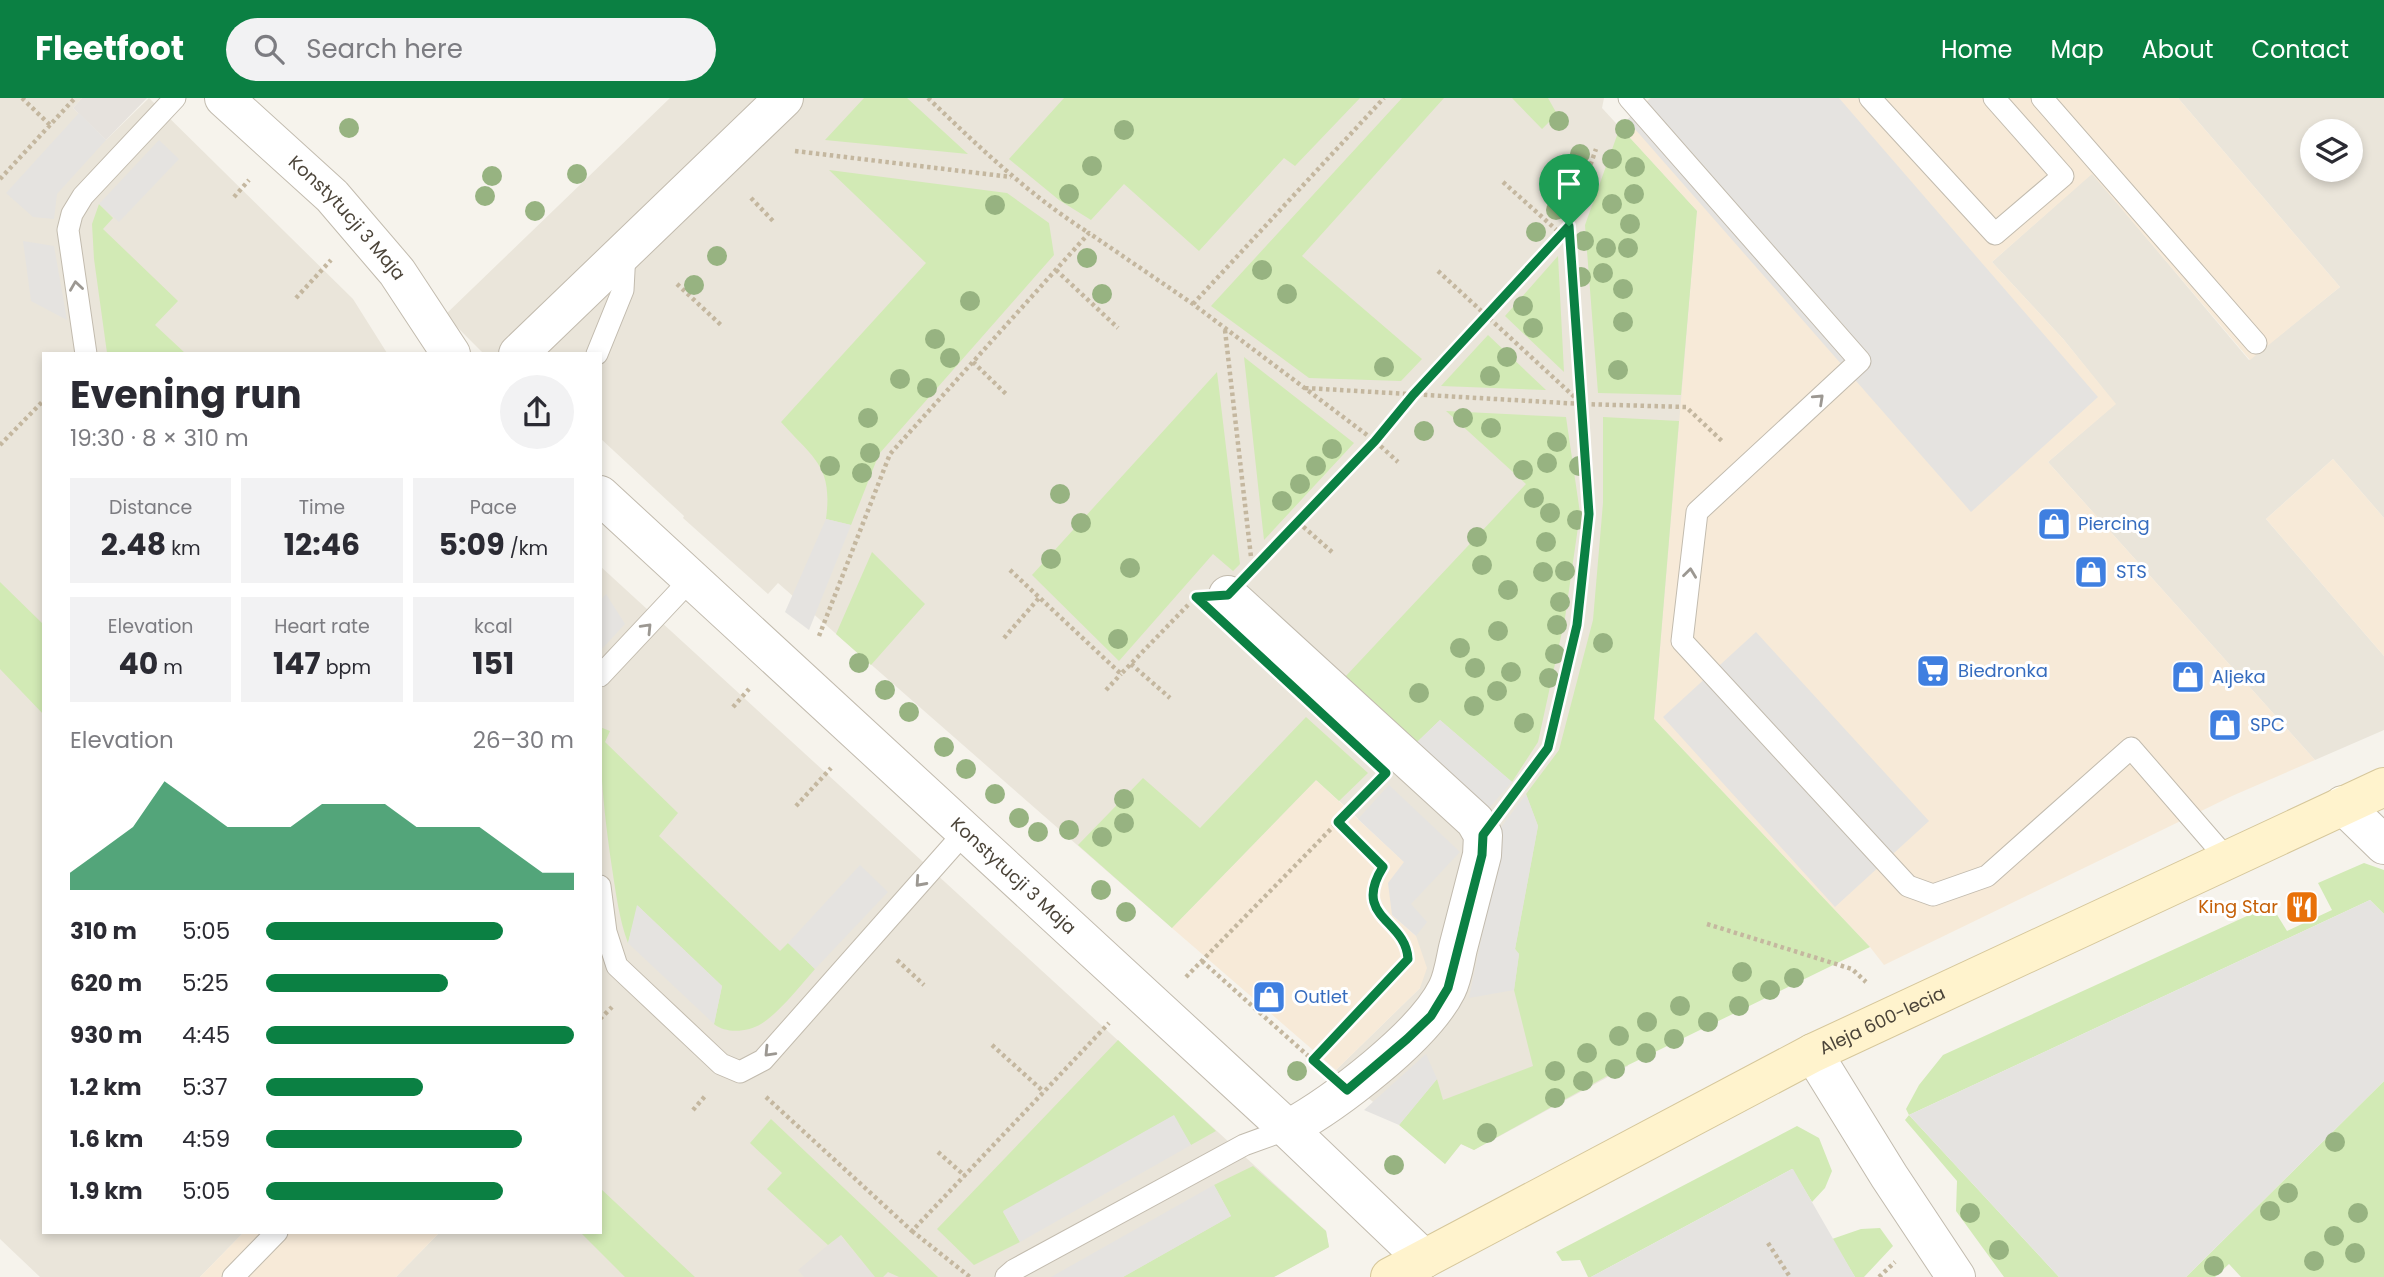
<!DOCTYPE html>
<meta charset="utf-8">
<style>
body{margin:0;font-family:Poppins,sans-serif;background:#f2f2f3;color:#2b2b33;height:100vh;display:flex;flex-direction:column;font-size:26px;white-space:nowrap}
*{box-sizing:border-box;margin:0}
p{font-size:23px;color:#7c7c81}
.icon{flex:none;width:38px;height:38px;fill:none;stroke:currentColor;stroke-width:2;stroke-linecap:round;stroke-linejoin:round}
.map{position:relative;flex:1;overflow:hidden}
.details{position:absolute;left:42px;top:254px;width:560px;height:882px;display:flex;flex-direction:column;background:#fff;border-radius:0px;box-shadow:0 4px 10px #0003}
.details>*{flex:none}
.buttons{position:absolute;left:2300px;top:21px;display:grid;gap:14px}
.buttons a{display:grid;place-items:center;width:63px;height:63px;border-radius:50%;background:#fff;box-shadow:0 4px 10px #0003;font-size:35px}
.pin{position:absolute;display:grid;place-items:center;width:60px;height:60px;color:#fff;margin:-72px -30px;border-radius:50% 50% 50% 0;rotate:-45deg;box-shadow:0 0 7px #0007}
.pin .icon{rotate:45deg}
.round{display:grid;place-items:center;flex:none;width:74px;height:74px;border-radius:37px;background:#f2f2f3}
.head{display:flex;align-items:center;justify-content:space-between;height:119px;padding:0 28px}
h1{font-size:38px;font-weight:700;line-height:52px}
.stats{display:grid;grid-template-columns:repeat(3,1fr);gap:10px;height:119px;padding:7px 28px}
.stats div{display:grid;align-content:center;border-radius:0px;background:#f2f2f3;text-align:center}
.stats b{font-size:30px;font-weight:700}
.stats small{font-size:19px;font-weight:400}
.stats p{font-size:19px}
.chart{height:196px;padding:14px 28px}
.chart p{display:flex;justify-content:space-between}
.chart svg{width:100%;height:126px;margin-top:7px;fill:#0b8043;opacity:.7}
ul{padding:0 28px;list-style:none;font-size:23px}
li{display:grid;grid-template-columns:112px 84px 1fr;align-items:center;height:52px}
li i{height:18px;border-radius:9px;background:#0b8043}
header{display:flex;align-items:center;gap:42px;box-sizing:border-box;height:98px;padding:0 35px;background:#0b8043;color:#fff}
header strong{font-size:33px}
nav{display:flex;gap:38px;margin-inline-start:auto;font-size:24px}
.search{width:490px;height:63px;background:#f2f2f3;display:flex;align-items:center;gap:18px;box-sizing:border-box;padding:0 24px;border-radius:38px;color:#7c7c81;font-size:26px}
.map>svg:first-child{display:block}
</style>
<header>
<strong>Fleetfoot</strong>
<div class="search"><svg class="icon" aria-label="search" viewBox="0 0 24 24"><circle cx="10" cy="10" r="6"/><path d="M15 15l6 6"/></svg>Search here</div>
<nav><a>Home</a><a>Map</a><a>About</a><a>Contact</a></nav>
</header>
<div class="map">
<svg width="2384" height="1179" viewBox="0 0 2384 1179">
<rect width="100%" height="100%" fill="#f6f3ec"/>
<!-- residential -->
<path fill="#eae5da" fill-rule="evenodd" d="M0 0H82L73 10 106 42 149 0 353 201 387 255 44 256V1134H244L200 1179H40L0 1141Z
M670 0H1604L1602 10 1697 113 1628 968 1474 1052 1461 1046 1445 1066 1336 972 1420 890 1416 838 1404 764 1317 682 1172 830 778 485 768 496 683 420 684 418 600 340V256L483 255 445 217Z
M2178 0H2384V420L2333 361 2266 421 2384 558V632L2315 662 2048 364 2115 306 2064 242 1992 164 2092 75 2249 262 2340 189ZM2312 33H2350V72H2312Z
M600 468 1326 1133 1329 1149 1274 1179H396L440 1134H600Z"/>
<!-- commercial -->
<path fill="#f7ead8" d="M1650 0H2178L2340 189 2250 262 2092 76 1992 164 2064 242 2116 306 2048 364 2315 662 2232 698 1884 867 1870 849 1654 621 1697 113 1620 29Z
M2333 361 2384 420V558L2266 421Z
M1316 682 1404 764 1392 817 1416 838 1427 870 1420 890 1336 972 1172 830Z
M244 1134H440L396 1179H200Z"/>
<!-- industrial -->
<path fill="#e6e2dd" d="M82 0H147L106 42 73 10Z
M840 1137 875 1179H804L798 1172Z"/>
<!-- green -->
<path fill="#d2eab5" d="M864 0H907L968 56 825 42Z
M1064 0H1360L1295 68 1284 60 1199 153 1124 86 1091 122 1059 102 1009 61Z
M1402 0H1444L1302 158 1422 261 1401 283 1309 280 1211 208Z
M1512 0H1548L1557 16 1542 31Z
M1620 29 1697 113 1681 297 1598 295 1585 127Z
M829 72 1007 95 1049 125 1054 157 879 356 851 427 826 421C833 368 814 361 781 324L926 165Z
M99 106 113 120 103 131 178 203 155 227 185 255H107L94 161 92 126Z
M1558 158 1564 274 1505 218Z
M1488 237 1546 292 1441 288Z
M1244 259 1354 345 1264 442Z
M1217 274 1240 466 1233 473 1213 456 1119 563 1032 477Z
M1446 313 1566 319 1580 415 1565 520 1538 644 1512 684 1440 622 1415 646 1345 579 1526 386Z
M1603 319 1679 323 1654 621 1870 849 1616 973 1474 1052 1461 1046 1445 1066 1399 1027 1437 981 1443 1002 1533 968 1514 892 1519 856 1515 851 1538 728 1526 696 1559 652 1593 522 1603 405Z
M872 454 925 506 871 567 836 536Z
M0 484 44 527V617L0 571Z
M1306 619 1368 675 1339 703 1316 682 1172 830 1078 747 1143 680 1200 730Z
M600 629 610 633 605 644 678 715 659 738 780 853 788 845 815 871C801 887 778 916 761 926 748 934 726 936 714 926L722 888 638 808 628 845C619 821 616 795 612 770 605 722 600 678 600 629Z
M2364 765 2384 772V816L2370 802 1909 1017 2059 1179H2004L1956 1113 1957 1083 1905 1022 1909 1017 1906 1011 1919 987 1943 957 2271 807 2287 833 2332 812 2318 785Z
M1118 942 1216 1033 1191 1047 1173 1018 1003 1114 1020 1144 974 1167 937 1131Z
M2384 983V1179H2241L2229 1166 2215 1179H2186Z
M771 1021 938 1179H899L888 1174 883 1179H875L841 1137 828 1147 767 1091 782 1075 750 1045Z
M1797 1028 1819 1040 1832 1073 1825 1090 1812 1104 1792 1071 1591 1179H1588L1580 1162 1562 1163 1556 1154Z
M1253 1068 1326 1133 1329 1149 1274 1179H1123L1231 1118 1214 1087Z
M600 1090 695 1179H625L580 1134H600Z
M1880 1130 1893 1148 1864 1179H1855L1832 1141 1861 1131Z"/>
<!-- parking -->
<path fill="#e5e3e0" d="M1651 0H1839L2098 299 1971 414 1627 22Z
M79 15 106 42 57 96 54 121 33 119 6 95Z
M159 42 179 61 119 124 99 106Z
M23 143 54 148 67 222 31 203Z
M826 421 851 427 809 532 785 514Z
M606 496 625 526 600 553V503Z
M1756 534 1929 723 1835 809 1663 619Z
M1440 622 1512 684 1488 711 1415 646Z
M1389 687 1460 754 1411 806 1427 824 1416 838 1392 817 1388 785 1404 764 1358 721Z
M1526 696 1538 728 1515 851 1519 856 1514 892 1469 900 1501 745 1499 732Z
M860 767 888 794 815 871 788 845Z
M2370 802 2384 816V983L2186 1179H2059L1909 1017Z
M637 807 722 888 714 926 628 845Z
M1426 956 1437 981 1399 1027 1364 1012Z
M1174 1017 1191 1047 1020 1144 1003 1113Z
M1793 1071 1855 1179H1591L1792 1071Z
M1214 1087 1231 1118 1123 1179H1051Z"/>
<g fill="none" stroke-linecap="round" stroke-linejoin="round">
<defs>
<path id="service" d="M1629 0 1860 263 1697 414 1682 543 1908 788 1933 797 1987 778 2131 650 2228 762
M1870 0 1995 136 2063 78 1994 0
M2042 0 2256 245
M86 256 68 132 72 116 83 98 175 0
M597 256 623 192 625 154
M600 578 692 480
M600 788 606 834 617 868 721 966 740 974 763 962 965 734
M233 1179 277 1134
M1006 1179 1014 1172 1244 1047 1288 1031"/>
<g id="minor">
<path id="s1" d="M224 0 332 98 397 174 451 256"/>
<path d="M518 256 784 0"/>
<path id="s2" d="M600 397 1288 1031 1424 1161"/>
<path d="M1228 497 1475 723 1483 737 1482 757C1474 788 1466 819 1458 850 1455 863 1453 879 1447 891 1423 939 1335 1005 1288 1031"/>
<path d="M2343 707 2384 747"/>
<path d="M1813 955 1889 1078 1956 1179"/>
</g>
<g id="secondary">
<path id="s3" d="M1390 1179 1813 955 2384 689"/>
</g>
</defs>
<!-- service casing -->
<use href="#service" stroke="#c2bbae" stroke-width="23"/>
<!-- minor casing -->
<use href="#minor" stroke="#c2bbae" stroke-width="40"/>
<!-- secondary casing -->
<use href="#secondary" stroke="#d6c79b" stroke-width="40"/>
<!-- path -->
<path stroke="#c4b79f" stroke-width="4.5" stroke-dasharray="3.5 3.5" stroke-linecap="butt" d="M22 0 50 27
M928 0C979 49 1029 97 1089 135
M795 53 1011 79
M0 81 75 0
M1503 84 1561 136
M234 99 249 82
M751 100 774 124
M1056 172 1118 230
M1438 173 1581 305
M677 186 722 228
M296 200 331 162
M1193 206 1384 0
M1225 232 1251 459
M973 264 1007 297
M1305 290 1582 306 1686 309 1723 344
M0 347 44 302
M1298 424 1332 454
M1257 466 1375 343 1413 297 1569 128 1596 51
M1010 472 1121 576 1188 507
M819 538 890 356 1089 135 1193 206 1375 343 1398 364
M1004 540 1039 500
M1131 566 1170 600
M1106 592 1121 576
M733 609 749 591
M1511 700 1548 650 1577 527 1589 416 1569 128
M796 708 831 670
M1707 826 1852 871 1866 884
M897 862 924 887
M1202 863 1315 964
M1186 879 1373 688
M600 921 612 909
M992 947 1044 994
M1321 954 1408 861C1406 821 1351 819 1383 769L1338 724
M766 999 912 1133 1109 925
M693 1012 706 997
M938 1054 965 1078
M912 1133 970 1179
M1768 1145 1790 1179
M1879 1179 1895 1164"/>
<!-- service -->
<use href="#service" stroke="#fff" stroke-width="21"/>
<!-- minor -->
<use href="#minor" stroke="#fff" stroke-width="38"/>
<!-- secondary -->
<use href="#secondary" stroke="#fff3cd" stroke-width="38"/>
</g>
<!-- trees -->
<g fill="#97b381">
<circle cx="1559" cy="23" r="10"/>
<circle cx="349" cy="30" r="10"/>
<circle cx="1625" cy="31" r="10"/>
<circle cx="1124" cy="32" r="10"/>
<circle cx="1580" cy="56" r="10"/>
<circle cx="1612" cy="61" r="10"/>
<circle cx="1092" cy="68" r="10"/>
<circle cx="1635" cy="69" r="10"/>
<circle cx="577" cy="76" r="10"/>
<circle cx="492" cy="78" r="10"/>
<circle cx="1069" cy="96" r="10"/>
<circle cx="1634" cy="96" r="10"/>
<circle cx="485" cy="98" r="10"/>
<circle cx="1612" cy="106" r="10"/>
<circle cx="995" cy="107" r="10"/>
<circle cx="1556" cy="112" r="10"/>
<circle cx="535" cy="113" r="10"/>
<circle cx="1630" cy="126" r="10"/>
<circle cx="1536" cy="134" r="10"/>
<circle cx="1584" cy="143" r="10"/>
<circle cx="1606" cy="150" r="10"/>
<circle cx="1628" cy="150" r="10"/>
<circle cx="717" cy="158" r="10"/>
<circle cx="1087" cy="160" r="10"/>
<circle cx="1262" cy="172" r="10"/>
<circle cx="1603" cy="175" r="10"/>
<circle cx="1581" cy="179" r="10"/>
<circle cx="694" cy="187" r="10"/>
<circle cx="1623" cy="191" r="10"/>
<circle cx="1102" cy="196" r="10"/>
<circle cx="1287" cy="196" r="10"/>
<circle cx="970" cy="203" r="10"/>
<circle cx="1523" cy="208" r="10"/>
<circle cx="1623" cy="224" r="10"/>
<circle cx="1533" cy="230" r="10"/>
<circle cx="935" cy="241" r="10"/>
<circle cx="1507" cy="259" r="10"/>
<circle cx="950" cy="260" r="10"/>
<circle cx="1384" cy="269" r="10"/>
<circle cx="1618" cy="272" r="10"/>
<circle cx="1490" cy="278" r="10"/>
<circle cx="900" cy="281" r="10"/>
<circle cx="927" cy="290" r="10"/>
<circle cx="868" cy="320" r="10"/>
<circle cx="1463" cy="320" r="10"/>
<circle cx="1491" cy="330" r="10"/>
<circle cx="1424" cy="333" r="10"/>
<circle cx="1557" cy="344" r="10"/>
<circle cx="1332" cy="351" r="10"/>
<circle cx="870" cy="355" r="10"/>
<circle cx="1547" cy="365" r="10"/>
<circle cx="830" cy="368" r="10"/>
<circle cx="1316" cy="368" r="10"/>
<circle cx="1579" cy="368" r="10"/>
<circle cx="1523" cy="372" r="10"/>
<circle cx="862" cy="375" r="10"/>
<circle cx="1300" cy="386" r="10"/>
<circle cx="1060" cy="396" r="10"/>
<circle cx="1534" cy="400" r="10"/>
<circle cx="1282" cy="403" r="10"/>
<circle cx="1550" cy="415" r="10"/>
<circle cx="1577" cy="422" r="10"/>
<circle cx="1081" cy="425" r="10"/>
<circle cx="1477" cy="439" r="10"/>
<circle cx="1546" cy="444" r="10"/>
<circle cx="1051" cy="461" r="10"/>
<circle cx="1482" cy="467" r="10"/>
<circle cx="1130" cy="470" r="10"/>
<circle cx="1565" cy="473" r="10"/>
<circle cx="1543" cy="474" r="10"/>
<circle cx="1508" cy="492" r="10"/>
<circle cx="1560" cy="504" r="10"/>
<circle cx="1557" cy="527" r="10"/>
<circle cx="1498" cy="533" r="10"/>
<circle cx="1118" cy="541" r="10"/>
<circle cx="1603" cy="545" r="10"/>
<circle cx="1460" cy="550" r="10"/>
<circle cx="1555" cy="556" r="10"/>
<circle cx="859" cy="565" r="10"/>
<circle cx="1475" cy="570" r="10"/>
<circle cx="1511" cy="574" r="10"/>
<circle cx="1549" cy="580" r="10"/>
<circle cx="885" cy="592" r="10"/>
<circle cx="1497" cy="593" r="10"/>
<circle cx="1419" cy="595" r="10"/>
<circle cx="1474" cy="608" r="10"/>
<circle cx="909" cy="614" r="10"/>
<circle cx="1524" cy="625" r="10"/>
<circle cx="944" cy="649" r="10"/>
<circle cx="966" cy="671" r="10"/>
<circle cx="995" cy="696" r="10"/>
<circle cx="1124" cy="701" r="10"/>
<circle cx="1019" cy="720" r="10"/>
<circle cx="1124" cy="725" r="10"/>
<circle cx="1069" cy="732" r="10"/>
<circle cx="1038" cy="734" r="10"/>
<circle cx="1102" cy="739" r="10"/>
<circle cx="1101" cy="792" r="10"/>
<circle cx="1126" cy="814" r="10"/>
<circle cx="1742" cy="874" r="10"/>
<circle cx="1794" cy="880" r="10"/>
<circle cx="1770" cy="892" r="10"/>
<circle cx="1680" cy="908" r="10"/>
<circle cx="1739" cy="908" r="10"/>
<circle cx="1647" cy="924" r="10"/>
<circle cx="1708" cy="924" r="10"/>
<circle cx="1619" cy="938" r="10"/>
<circle cx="1674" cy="941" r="10"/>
<circle cx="1587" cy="955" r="10"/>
<circle cx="1646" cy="955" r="10"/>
<circle cx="1615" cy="971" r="10"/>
<circle cx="1297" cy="973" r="10"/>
<circle cx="1555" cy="973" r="10"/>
<circle cx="1583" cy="983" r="10"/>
<circle cx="1555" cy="1000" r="10"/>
<circle cx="1487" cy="1035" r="10"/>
<circle cx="2335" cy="1044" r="10"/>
<circle cx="1394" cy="1067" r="10"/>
<circle cx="2288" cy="1095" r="10"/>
<circle cx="2270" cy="1113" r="10"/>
<circle cx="1970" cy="1115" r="10"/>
<circle cx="2358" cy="1115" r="10"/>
<circle cx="2334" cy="1138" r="10"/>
<circle cx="1999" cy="1152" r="10"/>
<circle cx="2355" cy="1155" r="10"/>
<circle cx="2314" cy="1163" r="10"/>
<circle cx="2214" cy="1168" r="10"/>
</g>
<!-- one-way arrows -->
<defs><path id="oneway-chevron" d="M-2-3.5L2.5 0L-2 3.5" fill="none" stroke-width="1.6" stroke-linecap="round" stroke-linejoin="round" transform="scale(1.75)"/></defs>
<g stroke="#9c9892">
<use href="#oneway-chevron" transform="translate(76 188) rotate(-98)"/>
<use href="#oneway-chevron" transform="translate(1819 301) rotate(-43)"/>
<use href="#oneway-chevron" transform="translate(1690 475) rotate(-83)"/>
<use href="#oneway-chevron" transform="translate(647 530) rotate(-46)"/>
<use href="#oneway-chevron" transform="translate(920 784) rotate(132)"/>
<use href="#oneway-chevron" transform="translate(769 954) rotate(134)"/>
</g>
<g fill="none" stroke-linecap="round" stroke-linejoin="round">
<defs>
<path id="route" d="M1569 128 1589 416 1577 527 1548 650 1483 737 1482 757 1448 890 1431 918 1407 941 1347 992 1313 962 1408 861C1406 821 1351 820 1383 769L1338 724 1386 675 1196 499 1228 497 1375 343 1413 297Z"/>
</defs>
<!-- route casing -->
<use href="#route" stroke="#fff" stroke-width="14"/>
<!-- route -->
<use href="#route" stroke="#0b8043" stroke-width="9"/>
</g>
<!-- icons -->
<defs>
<symbol id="shop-square" viewBox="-11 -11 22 22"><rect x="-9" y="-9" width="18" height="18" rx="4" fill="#3f7fe0" stroke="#fff"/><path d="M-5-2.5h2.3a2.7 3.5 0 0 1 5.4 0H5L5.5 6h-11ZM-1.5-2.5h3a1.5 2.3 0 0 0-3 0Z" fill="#fff"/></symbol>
<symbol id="supermarket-square" viewBox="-11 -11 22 22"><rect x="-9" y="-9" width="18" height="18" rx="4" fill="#3f7fe0" stroke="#fff"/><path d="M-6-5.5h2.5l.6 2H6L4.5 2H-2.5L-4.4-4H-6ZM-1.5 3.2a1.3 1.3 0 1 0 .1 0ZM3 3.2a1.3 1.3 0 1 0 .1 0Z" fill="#fff"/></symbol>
<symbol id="restaurant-square" viewBox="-11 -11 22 22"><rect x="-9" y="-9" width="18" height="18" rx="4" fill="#e8710a" stroke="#fff"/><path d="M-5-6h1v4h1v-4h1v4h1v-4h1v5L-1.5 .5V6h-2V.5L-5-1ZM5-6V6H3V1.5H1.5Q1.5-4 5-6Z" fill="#fff"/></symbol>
</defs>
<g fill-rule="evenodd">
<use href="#shop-square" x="2035" y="407" width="38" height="38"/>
<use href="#shop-square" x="2072" y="455" width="38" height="38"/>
<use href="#supermarket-square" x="1914" y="554" width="38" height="38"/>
<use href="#shop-square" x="2169" y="560" width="38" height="38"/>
<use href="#shop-square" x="2206" y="608" width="38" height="38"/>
<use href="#restaurant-square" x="2283" y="790" width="38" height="38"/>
<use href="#shop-square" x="1250" y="880" width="38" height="38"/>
</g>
<g text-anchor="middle" stroke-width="6" stroke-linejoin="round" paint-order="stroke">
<!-- street labels -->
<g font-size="18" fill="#4b4439" stroke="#fff">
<text dy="6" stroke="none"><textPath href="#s1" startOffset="172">Konstytucji 3 Maja</textPath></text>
<text dy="6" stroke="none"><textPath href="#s2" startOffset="562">Konstytucji 3 Maja</textPath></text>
<text dy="6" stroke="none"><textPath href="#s3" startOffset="555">Aleja 600-lecia</textPath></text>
</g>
<!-- shop labels -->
<g font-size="18" fill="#366cbe" stroke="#fff" text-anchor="start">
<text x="2078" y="432">Piercing</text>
<text x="2116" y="480">STS</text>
<text x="1958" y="579">Biedronka</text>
<text x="2212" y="585">Aljeka</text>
<text x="2250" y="633">SPC</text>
<text x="1294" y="905">Outlet</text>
</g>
<!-- food labels -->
<g font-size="18" fill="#c56008" stroke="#fff" text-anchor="end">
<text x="2278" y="815">King Star</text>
</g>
</g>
</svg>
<div class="buttons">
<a><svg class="icon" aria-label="layers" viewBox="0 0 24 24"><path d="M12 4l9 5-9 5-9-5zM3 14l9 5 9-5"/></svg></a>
</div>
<div class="pin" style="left:1569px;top:128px;background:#1e9e55"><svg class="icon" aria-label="arrive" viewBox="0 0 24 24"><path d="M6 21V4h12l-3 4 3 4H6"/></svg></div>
<section class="details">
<div class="head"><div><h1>Evening run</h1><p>19:30 · 8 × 310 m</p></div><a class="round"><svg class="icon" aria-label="share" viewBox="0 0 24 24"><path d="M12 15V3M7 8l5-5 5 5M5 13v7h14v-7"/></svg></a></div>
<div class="stats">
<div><p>Distance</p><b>2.48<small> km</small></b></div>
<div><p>Time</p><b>12:46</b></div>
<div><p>Pace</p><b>5:09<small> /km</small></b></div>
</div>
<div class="stats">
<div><p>Elevation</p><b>40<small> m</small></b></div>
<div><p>Heart rate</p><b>147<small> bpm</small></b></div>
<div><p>kcal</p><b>151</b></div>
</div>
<div class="chart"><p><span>Elevation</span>26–30 m</p>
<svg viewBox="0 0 160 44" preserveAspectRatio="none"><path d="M0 44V38L10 30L20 22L30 6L40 14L50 22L60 22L70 22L80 14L90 14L100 14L110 22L120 22L130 22L140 30L150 38L160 38V44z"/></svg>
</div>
<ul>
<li><b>310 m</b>5:05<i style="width:77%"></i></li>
<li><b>620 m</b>5:25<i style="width:59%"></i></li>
<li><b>930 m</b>4:45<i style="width:100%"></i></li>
<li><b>1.2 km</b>5:37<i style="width:51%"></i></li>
<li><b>1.6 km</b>4:59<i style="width:83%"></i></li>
<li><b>1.9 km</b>5:05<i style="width:77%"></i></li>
</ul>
</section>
</div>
